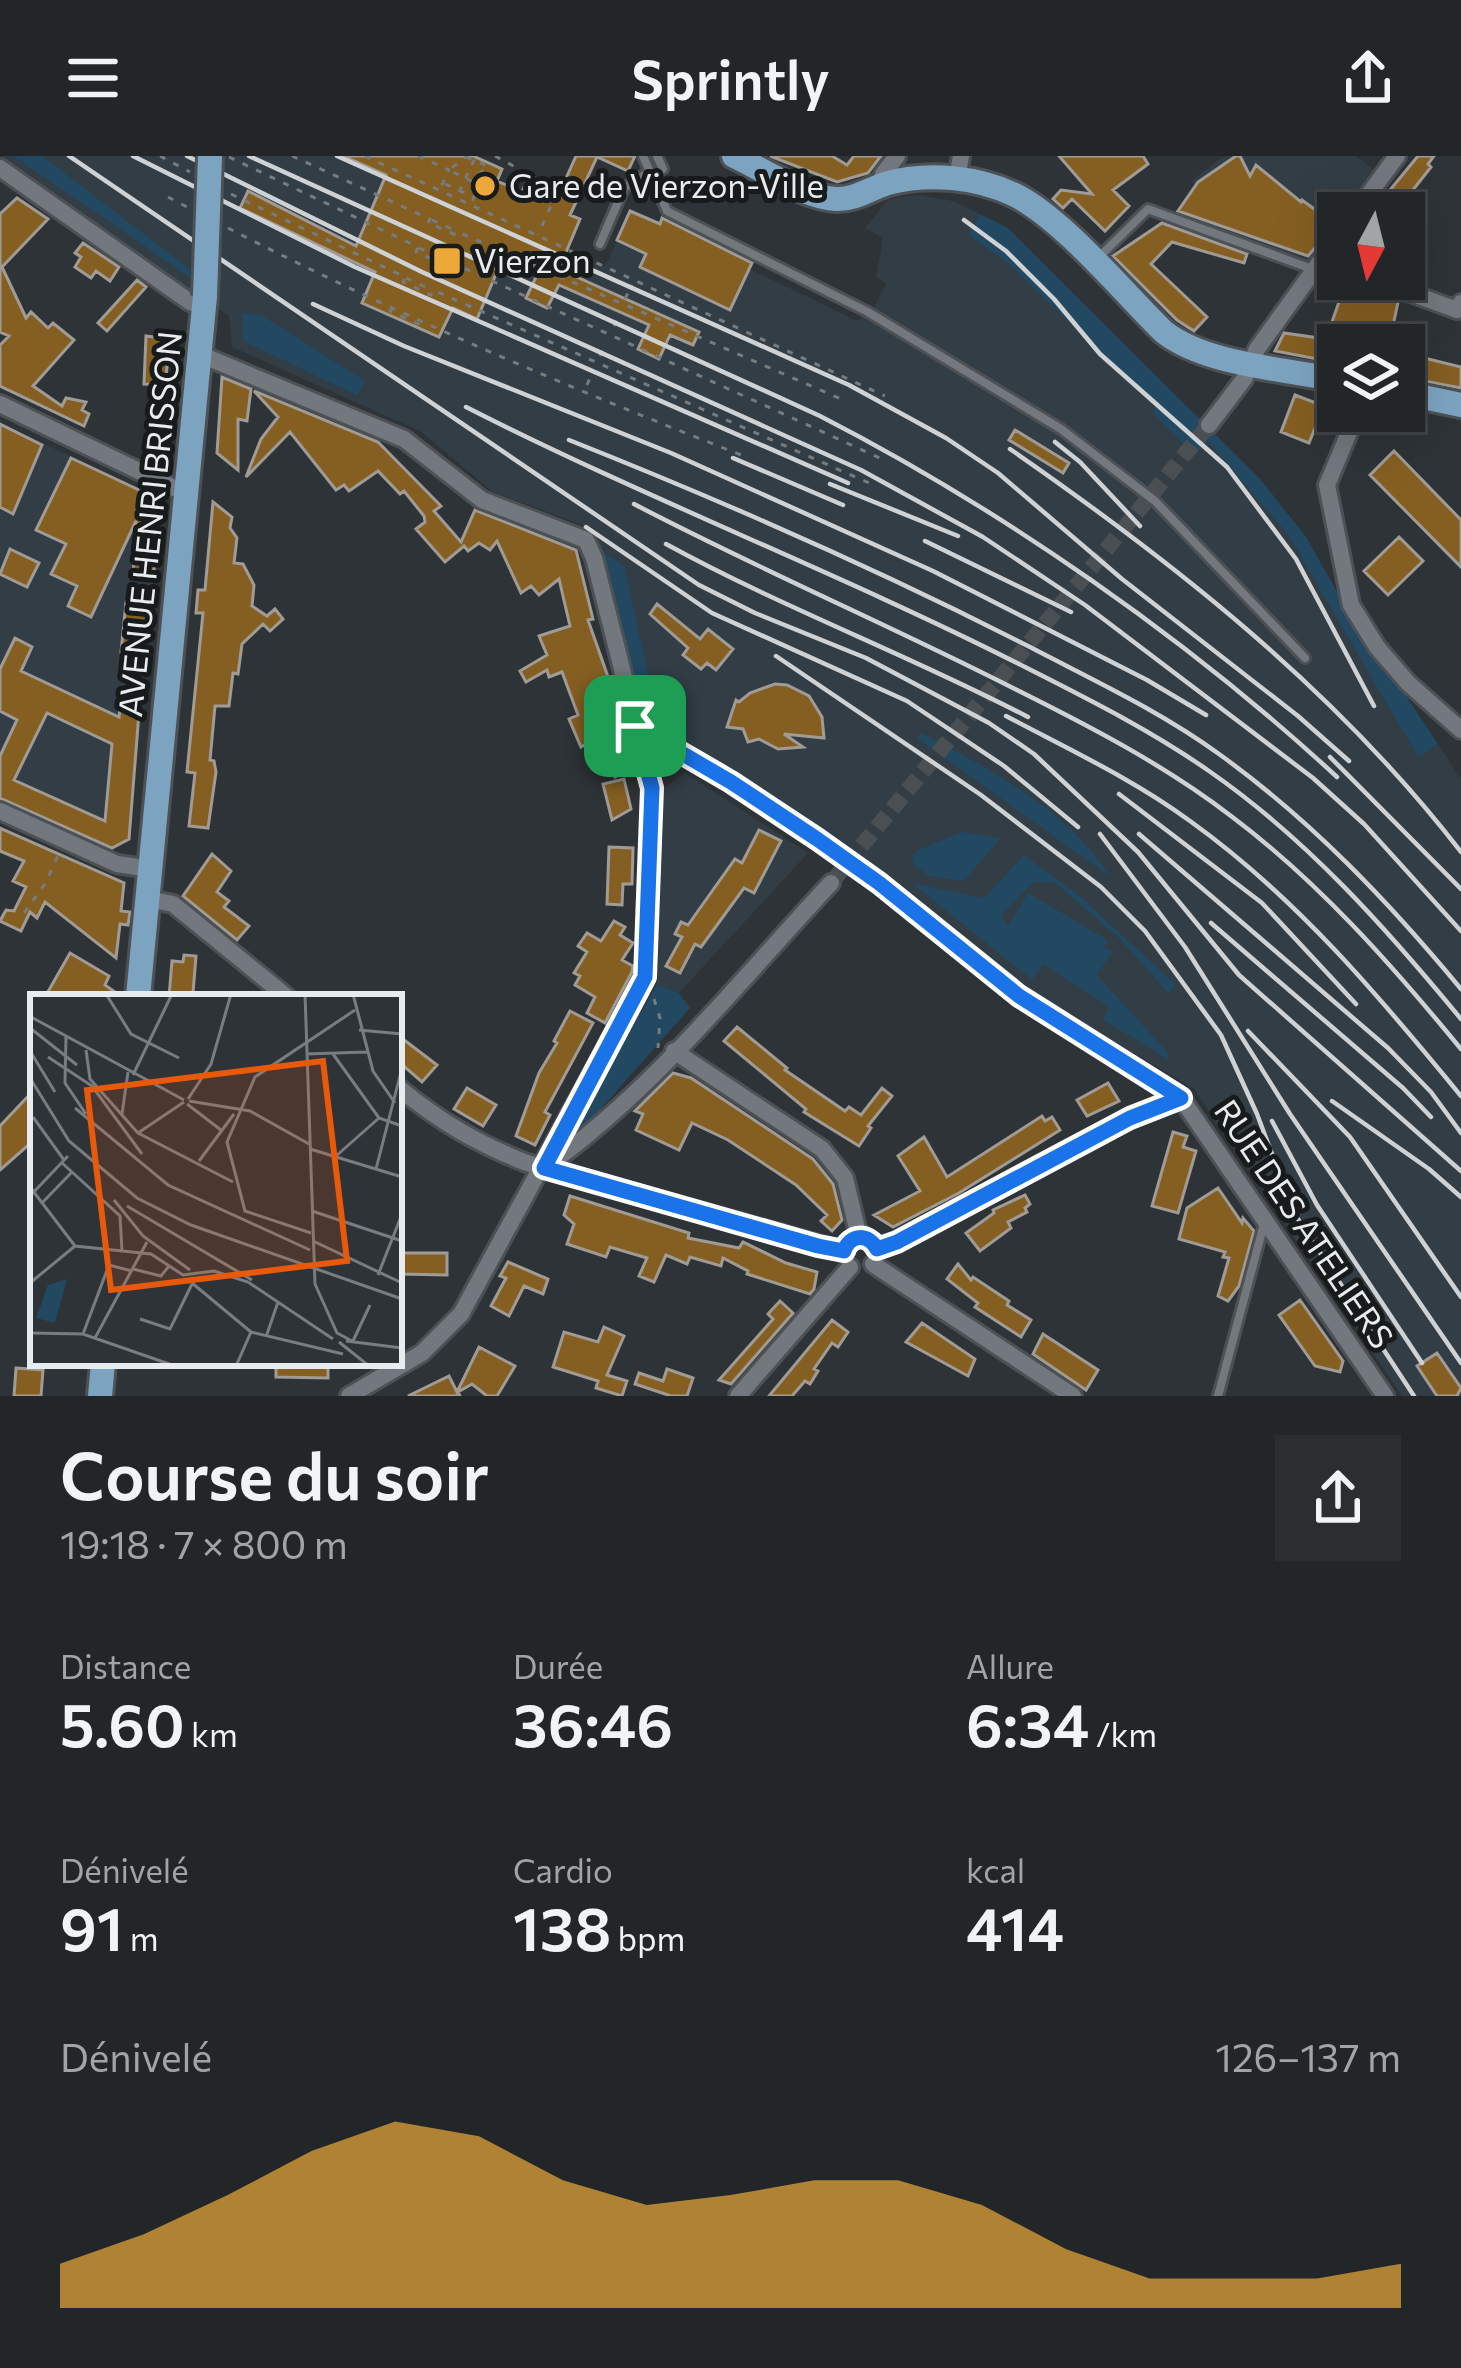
<!DOCTYPE html>
<html lang="fr">
<meta charset="utf-8">
<style>
body{margin:0;font-family:Commissioner,sans-serif;background:#2a2e31;color:#f1f3f6;height:100vh;display:flex;flex-direction:column;font-size:45px;white-space:nowrap}
*{box-sizing:border-box;margin:0}
p{font-size:39px;color:#a2a5a8}
.icon{flex:none;width:66px;height:66px;fill:none;stroke:currentColor;stroke-width:2;stroke-linecap:round;stroke-linejoin:round}
.map{position:relative;height:1240px;overflow:hidden}
.side{display:flex;flex-direction:column;background:#222629;flex:1}
.side>*{flex:none}
.needle{width:78px;rotate:187deg}
.controls{position:absolute;left:1317px;top:36px;display:grid;gap:24px}
.controls a{display:grid;place-items:center;width:108px;height:108px;border-radius:0px;background:#222629;box-shadow:0 12px 48px #0002,0 0 0 3px #3f4346;font-size:60px}
.pin{position:absolute;display:grid;place-items:center;width:102px;height:102px;color:#fff;margin:-51px;border-radius:24px;box-shadow:0 6px 18px #0006}
.round{display:grid;place-items:center;flex:none;width:126px;height:126px;border-radius:0px;background:#2a2e31}
.summary{display:flex;align-items:center;justify-content:space-between;height:204px;padding:0 60px}
h1{font-size:66px;font-weight:600;line-height:90px}
.stats{display:grid;grid-template-columns:repeat(3,1fr);gap:18px;height:204px;padding:12px 60px}
.stats div{display:grid;align-content:center}
.stats b{font-size:60px;font-weight:600}
.stats small{font-size:33px;font-weight:400}
.stats p{font-size:33px}
.chart{height:336px;padding:24px 60px}
.chart p{display:flex;justify-content:space-between}
.chart svg{width:100%;height:216px;margin-top:12px;fill:#eca93a;opacity:.7}
header{display:flex;justify-content:space-between;align-items:center;height:156px;padding:0 60px;background:#222629;font-size:54px;font-weight:600}
.map>svg:first-child{display:block}
</style>
<header><svg class="icon" aria-label="menu" viewBox="0 0 24 24"><path d="M4 6h16M4 12h16M4 18h16"/></svg>Sprintly<svg class="icon" aria-label="share" viewBox="0 0 24 24"><path d="M12 15V3M7 8l5-5 5 5M5 13v7h14v-7"/></svg></header>
<div class="map">
<svg width="1461" height="1240" viewBox="0 0 1461 1240">
<rect width="100%" height="100%" fill="#2e3337"/>
<!-- built -->
<path fill="#323d45" d="M0 0H372L605 110 631 55 857 165 872 154 886 128 876 121 883 82 865 72 889 43 916 39 953 45 1008 72 1260 323 1306 381 1340 441 1461 623V1240H1402L1194 933 1027 833 889 719 642 557 596 374 493 336 420 275 232 191 229 160Z
M1224 0H1356L1375 14 1343 57H1338V65L1308 106 1211 71 1223 52 1191 25Z
M0 267 161 343 129 683 107 695 0 646Z
M685 617 808 697 679 837 657 828 664 631Z"/>
<!-- green -->
<path fill="#224862" d="M13 0H42L190 113 191 122Z
M980 58 1008 72 1260 323 1306 381 1340 441 1438 588 1418 601 1289 380 1209 286 1194 298 1153 258 1155 248 1003 103 968 79Z
M242 157 261 159 365 225 357 239 243 185Z
M602 396 624 410 650 526 658 544 689 577 684 584 642 557Z
M921 577C986 610 1072 657 1110 721L917 582Z
M961 676 1001 682 964 725 929 720 914 709 912 701 916 695Z
M1024 699 1082 742 1175 828 1169 838 1120 783 1055 727 1034 726 1001 760 1008 770 1028 737 1108 784 1104 791 1113 795 1097 819 1170 899 1168 903 1103 864 1109 851 1043 808 1032 824 912 727 984 742Z
M657 828 679 837 690 852 583 973 578 967Z"/>
<!-- building -->
<path fill="#855f22" stroke="#a09b95" stroke-width="3" fill-rule="evenodd" d="M343 0H473L502 13 497 25 522 36 527 24 559 38 576 0H635L628 15 597 1 570 59 580 63 559 113 699 176 693 189 670 179 659 203 638 193 649 169 559 129 547 152 526 142 537 119 502 104 477 163 453 152 439 181 362 147 375 116 240 52 248 35 356 90 386 19Z
M770 0H832L847 9 854 0H881L868 17 837 26Z
M1059 0H1143L1148 8 1113 34 1129 50 1105 75 1072 43 1063 52 1053 43 1061 34 1092 38Z
M1236 0H1240L1250 20 1256 9 1301 46 1302 44 1335 68 1308 100 1178 55 1198 26Z
M1418 0H1434L1428 8 1431 11 1409 39 1406 37 1391 57H1371Z
M17 42 48 63 2 111 26 162 31 156 48 172 53 167 74 184 33 230 62 250 66 242 86 246 82 254 89 258 84 270 0 230V189L9 180 0 176V58Z
M630 55 660 68 662 62 752 107 730 154 640 111 646 98 617 84Z
M1162 67 1247 98 1244 107 1172 86 1151 108 1207 161 1194 175 1177 164 1113 100Z
M83 87 119 111 110 125 96 115 91 122 75 111 81 101 75 97Z
M1347 123 1398 146 1389 189H1338V207L1275 195 1284 177 1326 183Z
M137 124 146 131 107 175 98 167Z
M146 180 170 183 165 229 144 228Z
M1404 197 1461 211V232L1404 221Z
M222 221 251 233 247 265 238 263V314L217 297Z
M254 235 378 286 441 350 434 355 461 386 475 354 576 394 593 463 588 464 607 518 632 611 615 621 605 587 591 597 586 588 581 591 569 563 578 559 562 516 549 521 547 514 526 526 520 515 547 499 539 480 570 470 559 423 539 439 531 430 521 437 497 385 490 394 479 387 468 395 464 390 445 406 416 373 425 366 424 360 404 335 400 338 378 315 349 335 344 329 336 334 290 276 246 321 261 283 278 261Z
M1295 239 1324 250 1309 287 1281 276Z
M0 268 42 289 13 358 0 351Z
M1015 274 1069 307 1063 317 1009 284Z
M1394 295 1461 364V411L1370 319Z
M71 302 156 342 144 369 151 372 141 393 156 395 153 424 133 422 136 365 91 461 68 450 77 430 51 418 66 388 36 374Z
M213 346 232 361 230 372 237 382 234 407 243 408 254 429 252 450 267 460 275 453 283 463 270 475 263 468 242 488 238 518 233 517 229 550H215L210 604 214 605 216 616 208 672 189 670 195 617 187 616 203 457H196L198 434H205Z
M1399 381 1423 405 1388 439 1364 415Z
M10 393 39 407 27 431 0 418Z
M126 446 151 448 144 496H121Z
M657 448 700 483 708 473 733 493 716 514 707 507 701 513 683 499 688 492 650 458Z
M15 482 32 491 21 515 119 561 121 542 140 544 129 683 112 692 0 642V600L17 564 0 555V513ZM47 557 112 588 105 665 14 624Z
M775 528 787 529 809 540 822 561 824 582 784 578 803 591 778 593 759 583 748 586 743 573 727 571 736 544 739 546 750 537Z
M624 623 631 653 612 664 603 628Z
M0 672 124 727 121 755 130 756 128 769 120 768 116 802 45 746 37 762 30 756 21 775 0 765 6 754 14 755 26 731 13 725 24 705 0 695Z
M759 674 781 685 754 737 744 732 701 791 695 788 680 817 666 810 682 781 675 778 681 766 688 769 735 703 742 707Z
M609 691 633 692 632 728H623L622 749 607 748Z
M212 698 231 715 217 736 229 745 224 751 249 770 237 784 183 740Z
M614 765 625 771 620 779 633 787 622 804 633 810 632 816 605 867 587 857 595 841 575 829 580 820 574 817 587 796 578 790 587 777 601 785Z
M70 797 109 820 105 829 122 841H45Z
M184 799 196 800 193 837 169 841 172 805 183 806Z
M570 855 593 867 545 956 550 959 535 989 516 980 539 917 557 887 554 885Z
M737 871 787 912 785 914 845 955 849 951 861 959 882 932 892 940 868 970 871 972 859 990 804 956 806 953 724 885Z
M399 880 437 909 422 926 399 906Z
M673 917 691 922 813 1003 833 1028 842 1064 832 1075 821 1065 827 1059 796 1029 728 984 692 967 679 994 636 974 643 958 635 955Z
M1108 927 1119 945 1087 960 1077 944Z
M467 932 496 949 483 970 454 953Z
M33 935V985L0 1014V970Z
M1042 960 1045 965 1052 961 1060 974 959 1037 893 1071 874 1059 920 1035 898 1000 924 981 947 1021Z
M1173 976 1187 980 1183 991 1196 995 1178 1057 1152 1050Z
M1218 1032 1242 1067 1243 1062 1254 1075 1239 1130 1228 1145 1218 1140 1229 1102 1223 1101 1225 1096 1179 1083 1187 1052Z
M1025 1039 1030 1048 1025 1052 1027 1056 1008 1066 1011 1072 980 1095 966 1077 994 1057 993 1054Z
M570 1040 689 1077 688 1082 739 1092 743 1086 786 1107 817 1116 814 1133 810 1138 747 1118 748 1115 723 1102 721 1110 690 1101 687 1108 666 1099 654 1126 639 1120 647 1102 610 1091 606 1101 567 1088 574 1068 564 1059Z
M399 1097H447V1119L399 1118Z
M508 1106 548 1123 543 1138 524 1130 509 1160 491 1150 506 1122 500 1120Z
M958 1108 971 1124 973 1121 1009 1145 1007 1149 1031 1164 1021 1181 975 1151 978 1147 947 1123Z
M1300 1144 1343 1205 1340 1216 1315 1210 1279 1159Z
M780 1145 793 1157 731 1228 719 1224 773 1163 768 1158Z
M832 1164 848 1176 838 1191 832 1187 814 1213 818 1215 810 1228 805 1225 792 1240H769Z
M922 1167 975 1203 968 1220 906 1186Z
M604 1171 624 1180 607 1219 627 1225 622 1240 596 1232 598 1225 553 1211 564 1176 598 1186Z
M1043 1178 1098 1214 1086 1234 1033 1198Z
M479 1191 515 1210 497 1240H487L472 1228 458 1236 460 1240H408L449 1220 457 1236Z
M1437 1197 1461 1232 1457 1240H1437L1417 1210Z
M276 1207H328V1222L276 1221Z
M16 1212 43 1214 41 1240H14Z
M667 1213 693 1222 687 1240H671L635 1228 639 1217 663 1225Z"/>
<g fill="none" stroke-linecap="round" stroke-linejoin="round">
<!-- street-tunnel -->
<path stroke="#4a4f53" stroke-width="16" stroke-dasharray="16 8" stroke-linecap="butt" d="M831 727 1209 269"/>
<defs>
<path id="lane" d="M643 0 667 55 868 156 1061 273 1155 345 1305 502
M657 0 663 13
M600 88 624 32 649 16
M1099 101 1148 53 1312 113
M1218 1240 1264 1068"/>
<path id="street" d="M0 12 190 146 205 151
M883 18 897 0
M957 23 961 0
M1355 57 1397 0
M1372 123 1457 154 1461 147
M199 198 404 283 482 344 586 384 594 402 652 632 645 821 461 1158 422 1197 349 1240
M0 248 174 332 186 334
M1358 255 1327 329 1351 449 1377 491 1408 527 1461 574
M1209 269 1244 223 1257 193 1338 81
M635 570 731 626 817 683 879 727 1019 840 1181 942 1385 1240
M0 655 117 708 151 713
M148 743 173 748 287 841
M674 895 822 993 845 1022 859 1081
M399 932C439 965 478 988 527 1007L844 1095
M547 1010C655 933 741 823 831 727
M877 1093 897 1086 1130 962 1181 942
M873 1108 1073 1240
M738 1240 850 1111"/>
<path id="primary" d="M734 0C764 14 803 41 836 43 855 44 871 32 888 27 929 16 978 21 1015 39 1062 62 1125 138 1164 176 1206 209 1286 213 1338 224
M1404 237 1461 249
M138 841 205 140
M100 1240 103 1207"/>
</defs>
<!-- lane casing -->
<use href="#lane" stroke="#4d5155" stroke-width="14"/>
<!-- street casing -->
<use href="#street" stroke="#4d5155" stroke-width="22"/>
<!-- primary casing -->
<use href="#primary" stroke="#4d5155" stroke-width="30"/>
<!-- path -->
<path stroke="#777c7f" stroke-width="3" stroke-dasharray="6 9" stroke-linecap="butt" d="M160 0 190 16
M292 0 430 63 428 67 456 79 458 76 841 243
M365 0 885 240
M418 0 449 14 441 31
M495 0 558 34 538 79
M229 1 418 91 416 96 444 108 446 104 882 303
M466 1 488 10 471 25 449 14 467 0
M445 28 474 41 472 46
M459 36 476 0
M231 38 405 121 403 126 431 139 433 134 869 327
M168 41 187 51
M432 64 456 75
M228 72C395 158 569 232 744 300
M419 92 444 103
M406 122 430 133
M625 143 632 129
M392 152 390 155 418 168 420 165
M614 170 620 157
M600 200 606 186
M587 229 593 215
M24 757 45 728 59 697
M654 843 660 862 658 892"/>
<!-- lane -->
<use href="#lane" stroke="#72787d" stroke-width="8"/>
<!-- street -->
<use href="#street" stroke="#72787d" stroke-width="16"/>
<!-- primary -->
<use href="#primary" stroke="#7ca4c1" stroke-width="24"/>
<!-- rail -->
<path stroke="#cfd2d5" stroke-width="4.5" d="M69 0 699 429 755 457 866 502 989 567 1034 598 1138 696 1239 819 1461 1015
M133 0 355 111 848 327
M187 0 422 116 861 314 983 381 1085 449 1313 622 1364 668 1461 775
M249 0 820 260C1001 353 1188 483 1337 621
M337 0 849 229 946 282 998 317 1122 423 1298 560 1349 605
M964 64 1006 95 1054 143 1100 198 1227 311 1296 403 1374 550
M313 148 404 190 671 297 933 415 1147 524 1206 559
M466 251C647 343 837 416 1019 508 1084 541 1149 573 1209 615 1307 683 1386 772 1461 863
M569 284C725 346 879 414 1028 490 1093 524 1160 555 1219 598 1312 665 1388 745 1461 833
M1055 286 1080 306 1140 370
M1010 293C1176 408 1337 535 1461 696
M733 302 843 349
M830 328 958 380
M634 348C760 414 892 470 1019 535 1093 572 1166 610 1231 660 1319 726 1392 809 1461 893
M586 371 712 457 907 545 1004 610 1078 671
M925 385 1071 456
M666 388C783 452 909 499 1028 561
M776 500 981 639 1101 731 1145 775 1221 879 1257 958 1294 1057 1414 1240
M1006 560C1068 593 1133 623 1190 665 1296 741 1379 840 1461 940
M1330 601 1461 733
M1119 638 1262 747 1356 848
M1100 678 1185 791 1290 958 1461 1207
M1139 678 1388 892 1431 936 1461 977
M1211 767 1403 932 1431 961
M1248 875 1350 981 1461 1141
M1332 945 1429 1013 1461 1041
M1272 965 1317 1049 1422 1207"/>
<defs>
<path id="primary-bridge" d="M205 140 210 0"/>
</defs>
<!-- primary-bridge casing -->
<use href="#primary-bridge" stroke="#4d5155" stroke-width="30" stroke-linecap="butt"/>
<!-- primary-bridge -->
<use href="#primary-bridge" stroke="#7ca4c1" stroke-width="24"/>
</g>
<g fill="none" stroke-linecap="round" stroke-linejoin="round">
<defs>
<path id="route" d="M635 570 731 626 817 683 879 727 1019 840 1181 942 1130 962 897 1086 877 1093C868 1077 850 1078 844 1095L818 1090 544 1012 645 821 652 632Z"/>
</defs>
<!-- route casing -->
<use href="#route" stroke="#fff" stroke-width="24"/>
<!-- route -->
<use href="#route" stroke="#1a73e8" stroke-width="15"/>
</g>
<!-- markers -->
<g fill="#eca93a" stroke="#181b1c" stroke-width="4.5">
<circle cx="485" cy="30" r="12"/>
<rect x="432" y="90" width="30" height="30" rx="6"/>
</g>
<g text-anchor="middle" stroke-width="10" stroke-linejoin="round" paint-order="stroke">
<!-- poi labels -->
<g font-size="33" fill="#e9ecef" stroke="#181b1c" text-anchor="start">
<text x="509" y="42">Gare de Vierzon-Ville</text>
<text x="474" y="117">Vierzon</text>
</g>
<!-- street labels -->
<g font-size="33" fill="#e9ecef" stroke="#181b1c">
<text transform="translate(150 368) rotate(-84)" y="12">AVENUE HENRI BRISSON</text>
<text transform="translate(1304 1068) rotate(56)" y="12">RUE DES ATELIERS</text>
</g>
</g>
<!-- overview -->
<g transform="translate(30 838)">
<rect width="372" height="372" fill="#2e3337"/>
<path d="M37 285 25 329 6 324 18 291Z" fill="#224862"/>
<path fill="none" stroke="#797d81" stroke-width="3" d="M76 0 101 40 149 64M275 0 285 290 307 339 322 347M323 0 343 77 365 109M1 23 154 106M0 34 47 71M329 36 372 40M36 43 35 89 56 120M56 56 60 85 108 139 203 188M0 57 25 98M276 60 337 58M303 60 349 124 372 132M18 63 62 92 112 160M103 81 142 0M0 84 39 147 107 204 161 231 372 305M158 105 181 70 201 0M159 107 220 117 279 150M157 110 191 136M45 114 138 191 280 256M92 120 98 78M3 123 34 166M108 139 154 108M280 155 372 183M306 162 349 124M169 167 204 120M31 168 90 222 92 257M346 175 372 74M0 193 45 252 121 260 153 281 184 277 218 288 303 345M0 202 38 162M84 206 113 242 160 276M12 209 41 179M97 212 222 286M282 217 372 247M281 239 215 217 197 148 225 83 325 16M283 247 372 289M103 275 131 282 139 272M348 281 372 220M0 289 45 252M162 289 221 338 313 360M110 325 140 335 162 290M0 339 53 340 145 372M53 340 79 271 102 277M236 343 248 308M65 344 117 248M316 347 372 354M323 347 340 311M309 348 339 372M206 372 221 338"/>
<path fill="#e8590c" fill-opacity="0.15" stroke="#e8590c" stroke-width="6" d="M293 67 317 267 81 296 57 96Z"/>
<rect width="372" height="372" fill="none" stroke="#e9ecef" stroke-width="6"/>
</g>
</svg>
<div class="controls">
<a><svg class="needle" viewBox="-14 -14 28 28"><path d="M0-13l5 13h-10z" fill="#e53935"/><path d="M0 13l5-13h-10z" fill="#a2a5a8"/></svg></a>
<a><svg class="icon" aria-label="layers" viewBox="0 0 24 24"><path d="M12 4l9 5-9 5-9-5zM3 14l9 5 9-5"/></svg></a>
</div>
<div class="pin" style="left:635px;top:570px;background:#1e9e55"><svg class="icon" aria-label="arrive" viewBox="0 0 24 24"><path d="M6 21V4h12l-3 4 3 4H6"/></svg></div>
</div>
<section class="side">
<div class="summary"><div><h1>Course du soir</h1><p>19:18 · 7 × 800 m</p></div><a class="round"><svg class="icon" aria-label="share" viewBox="0 0 24 24"><path d="M12 15V3M7 8l5-5 5 5M5 13v7h14v-7"/></svg></a></div>
<div class="stats">
<div><p>Distance</p><b>5.60<small> km</small></b></div>
<div><p>Durée</p><b>36:46</b></div>
<div><p>Allure</p><b>6:34<small> /km</small></b></div>
</div>
<div class="stats">
<div><p>Dénivelé</p><b>91<small> m</small></b></div>
<div><p>Cardio</p><b>138<small> bpm</small></b></div>
<div><p>kcal</p><b>414</b></div>
</div>
<div class="chart"><p><span>Dénivelé</span>126–137 m</p>
<svg viewBox="0 0 160 44" preserveAspectRatio="none"><path d="M0 44V35L10 29L20 21L30 12L40 6L50 9L60 18L70 23L80 21L90 18L100 18L110 23L120 32L130 38L140 38L150 38L160 35V44z"/></svg>
</div>
</section>
